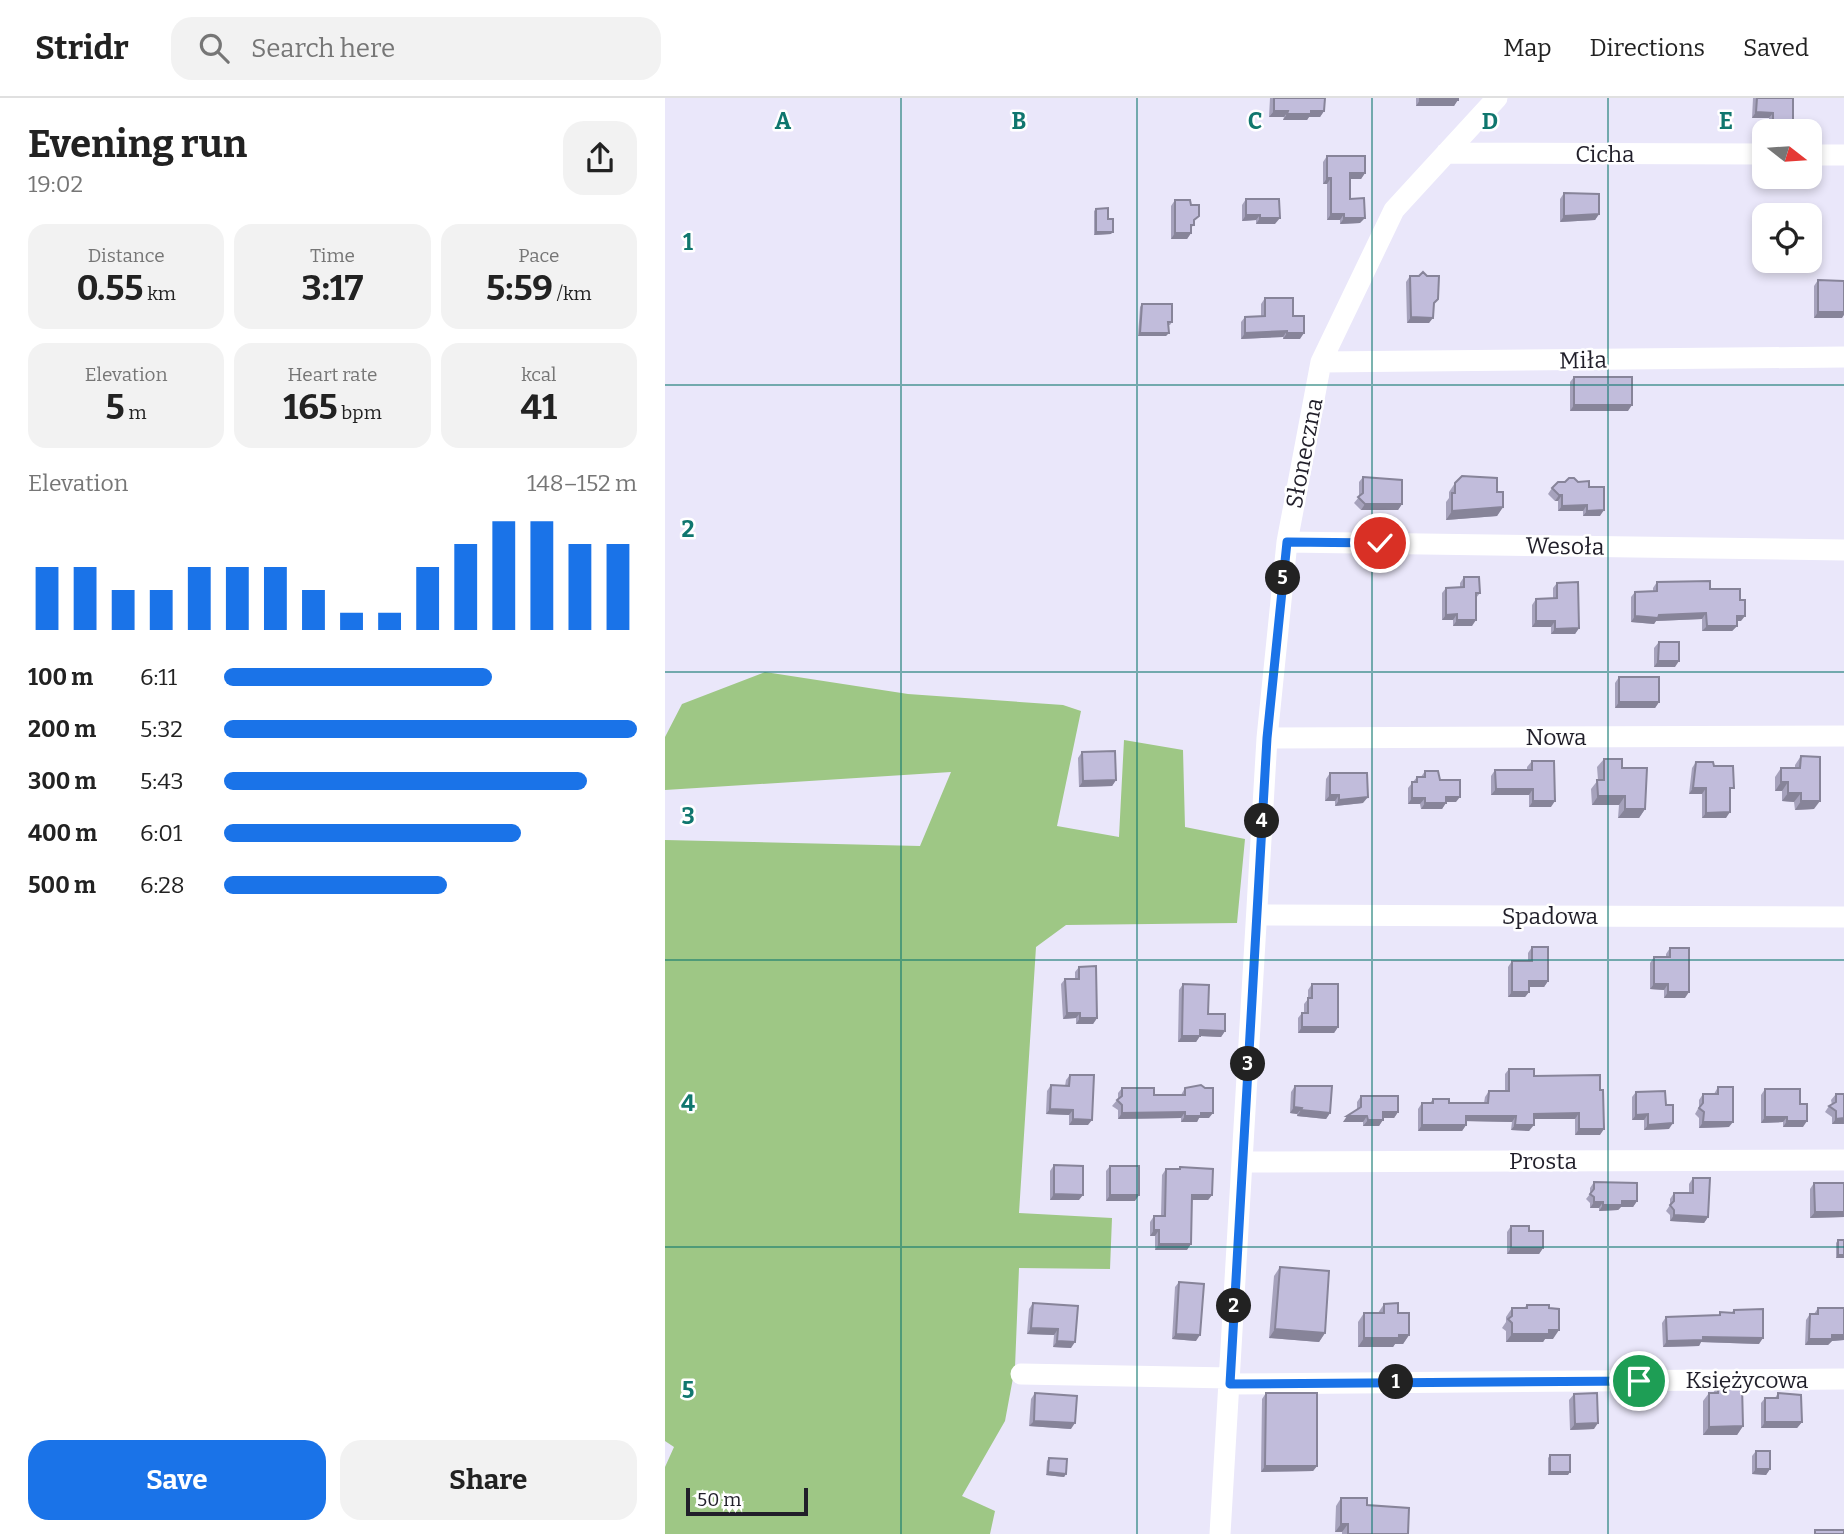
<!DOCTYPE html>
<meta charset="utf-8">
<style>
body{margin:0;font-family:Bitter,serif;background:#f2f2f2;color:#222;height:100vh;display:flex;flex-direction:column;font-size:26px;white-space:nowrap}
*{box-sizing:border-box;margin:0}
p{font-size:23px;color:#767676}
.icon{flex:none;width:38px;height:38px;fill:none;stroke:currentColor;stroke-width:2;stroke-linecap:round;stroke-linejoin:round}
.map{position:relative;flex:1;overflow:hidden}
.sheet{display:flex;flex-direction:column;background:#fff;width:665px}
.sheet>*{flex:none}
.needle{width:46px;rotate:107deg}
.controls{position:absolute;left:1087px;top:21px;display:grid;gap:14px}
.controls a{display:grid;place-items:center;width:70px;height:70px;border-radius:14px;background:#fff;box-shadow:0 4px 10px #0003;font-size:35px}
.scale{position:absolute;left:21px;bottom:18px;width:122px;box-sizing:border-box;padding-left:7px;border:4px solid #211f2a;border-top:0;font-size:19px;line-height:24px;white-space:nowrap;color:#211f2a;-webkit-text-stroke:5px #fff;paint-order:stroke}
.pin{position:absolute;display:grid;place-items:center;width:60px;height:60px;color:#fff;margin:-30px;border:4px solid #fff;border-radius:50%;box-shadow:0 2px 7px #0007}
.km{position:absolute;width:35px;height:35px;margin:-18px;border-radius:50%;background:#222;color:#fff;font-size:19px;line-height:35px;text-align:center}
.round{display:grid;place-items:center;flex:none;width:74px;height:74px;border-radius:21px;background:#f2f2f2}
.overview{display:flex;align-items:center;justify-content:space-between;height:119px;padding:0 28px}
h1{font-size:38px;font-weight:700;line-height:52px}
.figures{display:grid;grid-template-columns:repeat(3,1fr);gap:10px;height:119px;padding:7px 28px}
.figures div{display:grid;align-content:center;border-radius:18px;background:#f2f2f2;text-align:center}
.figures b{font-size:35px;font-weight:700}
.figures small{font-size:19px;font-weight:400}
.figures p{font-size:19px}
.chart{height:196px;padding:14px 28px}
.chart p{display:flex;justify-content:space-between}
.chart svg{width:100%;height:126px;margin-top:7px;stroke:#1a73e8;stroke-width:6}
.button{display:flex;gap:14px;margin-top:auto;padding:14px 28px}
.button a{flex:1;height:80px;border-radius:21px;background:#1a73e8;color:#fff;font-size:28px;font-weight:700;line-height:80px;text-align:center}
.button a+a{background:#f2f2f2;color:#222}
ul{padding:0 28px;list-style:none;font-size:23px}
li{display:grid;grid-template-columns:112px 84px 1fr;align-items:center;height:52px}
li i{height:18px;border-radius:9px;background:#1a73e8}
header{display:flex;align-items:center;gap:42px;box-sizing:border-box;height:98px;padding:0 35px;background:#fff;border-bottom:2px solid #e0e0e0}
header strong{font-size:33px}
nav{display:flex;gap:38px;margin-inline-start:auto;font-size:24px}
.search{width:490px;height:63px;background:#f2f2f2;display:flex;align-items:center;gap:18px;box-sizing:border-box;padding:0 24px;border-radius:21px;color:#767676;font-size:26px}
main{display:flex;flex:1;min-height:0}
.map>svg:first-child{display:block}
</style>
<header>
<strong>Stridr</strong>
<div class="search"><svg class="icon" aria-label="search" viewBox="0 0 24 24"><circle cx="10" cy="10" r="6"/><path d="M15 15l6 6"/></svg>Search here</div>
<nav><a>Map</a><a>Directions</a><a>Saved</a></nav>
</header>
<main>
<section class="sheet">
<div class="overview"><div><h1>Evening run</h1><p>19:02</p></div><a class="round"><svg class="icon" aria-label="share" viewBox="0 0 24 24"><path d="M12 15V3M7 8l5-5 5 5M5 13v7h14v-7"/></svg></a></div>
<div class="figures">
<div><p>Distance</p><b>0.55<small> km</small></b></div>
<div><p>Time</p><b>3:17</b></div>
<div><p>Pace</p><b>5:59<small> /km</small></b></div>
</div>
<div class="figures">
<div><p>Elevation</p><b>5<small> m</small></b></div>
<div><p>Heart rate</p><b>165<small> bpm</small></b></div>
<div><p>kcal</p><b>41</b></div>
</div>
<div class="chart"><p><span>Elevation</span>148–152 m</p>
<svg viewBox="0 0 160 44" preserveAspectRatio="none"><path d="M5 44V22M15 44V22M25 44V30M35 44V30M45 44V22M55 44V22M65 44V22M75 44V30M85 44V38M95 44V38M105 44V22M115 44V14M125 44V6M135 44V6M145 44V14M155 44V14"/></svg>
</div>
<ul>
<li><b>100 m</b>6:11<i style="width:65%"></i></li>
<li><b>200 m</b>5:32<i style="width:100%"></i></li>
<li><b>300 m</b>5:43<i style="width:88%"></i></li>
<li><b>400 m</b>6:01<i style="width:72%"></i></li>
<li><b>500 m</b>6:28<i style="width:54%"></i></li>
</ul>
<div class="button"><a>Save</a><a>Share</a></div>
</section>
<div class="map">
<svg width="1179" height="1436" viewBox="0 0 1179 1436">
<rect width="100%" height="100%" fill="#eae7fa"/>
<!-- forest -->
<path fill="#9ec785" d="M100 574 243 596 398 607 416 613 392 728 454 739 459 642 518 652 520 729 580 741 572 825 401 827 371 849 354 1115 447 1120 445 1171 354 1170 350 1269 340 1323 297 1398 330 1413 325 1436H0V1369L9 1349 0 1343V742L255 748 286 674 0 692V639L17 606Z"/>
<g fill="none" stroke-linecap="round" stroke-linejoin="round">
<!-- minor -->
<path stroke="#fff" stroke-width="21" d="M781 55 1099 56
M1144 57H1179
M656 264 1179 259
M622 444 1179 452
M602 640 1179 638
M592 817 1179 819
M578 1064 1179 1062
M356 1276 565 1280
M565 1286 1179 1281
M555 1436 602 640 622 444 656 264 729 112 832 0"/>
</g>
<!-- wall -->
<path fill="#a6a2bc" d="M605 0H660L659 13 655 19H644L642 22H618L619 19H604Z
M751 0H793L789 8H751Z
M1088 0H1128V24L1124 30H1104V20H1087Z
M662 58 700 75 696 81H685V101L695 125 675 126V122H662V86H658V64Z
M899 95 934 116 930 122 895 124V101Z
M581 101 610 126H591V122L577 123V107Z
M510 102 526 107 529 125 526 131V135L522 141H506V108Z
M431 111 443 121 446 136 429 137V113Z
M745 178 769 207 764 225H742L741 184Z
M1153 182 1177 220H1149V188Z
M600 200 628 218 635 241H618V239L576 241V224L580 219 596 218V206Z
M477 206 507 224 505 227H503L501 238H473L475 209Z
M909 279 963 313H905V284Z
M698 379 737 406 733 412H696L689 405 694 399V384Z
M913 384 924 389 935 418H918V413H893V403H890L883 396 887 390Z
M790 385 832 394 838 409 832 418 781 422V404L784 400V394Z
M799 479 815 495 811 500 807 528H788V522H777V495L781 490 795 489V485Z
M992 484 1045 491 1076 523H1072V528L1067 533H1037V521L991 523 989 526 966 524V499L970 494 988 493V490Z
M892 485 914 530 910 536H886V529H867V507L871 501 888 500V490Z
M994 544 1010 569H989V550Z
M954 579 994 604 990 610H950V585Z
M417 654 451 682 447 688 414 689 413 660Z
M1136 658 1149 711 1130 712 1129 704 1117 703V693H1110V679L1116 670H1130V667Z
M939 661 957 670 980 711 974 720H953L954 707H927L926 691 933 682 932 669Z
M867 663 886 709H864V697H826V678L830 672H862V669Z
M1031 664 1049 668 1065 695 1061 720H1037V696H1024L1027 670Z
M760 673 775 682 791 704H781L777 711H756L755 706H743V690L752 679H756Z
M665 675 698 705 670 708V703H660L661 681Z
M867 849 883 883 879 889H864V894L860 899H843V869L847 863H863V855Z
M1005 850 1020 900H999V892L985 891V865L989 859H1001V856Z
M414 869 432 920 428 926H411V920L398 921 396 886 400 881H410V874Z
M518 886 543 916 560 933 556 939 535 938 531 944H513L514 892Z
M647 886 673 929 669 935H633V920L637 915H639V906L643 901V892Z
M844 971 869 978 935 977V1037H910V1021H869L864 1033 846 1032 847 1024 801 1023V1027L797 1033H753V1011L757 1005H765L768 1001 784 1005H819L820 999 824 993H840V976Z
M405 977 423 1027H404V1017L381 1016 382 993 386 987 400 988 401 982Z
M630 988 665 1015 661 1021 632 1018V1016L625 1015 626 994Z
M1053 989 1064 1029 1034 1030V1020L1030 1016 1034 1009V1002L1038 996H1049Z
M457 990 489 997H516L520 990 544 1020H534L532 1024H516V1020L453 1021V1012L447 1008 453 1001V995Z
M1100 991 1135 1006 1138 1029H1118V1024L1096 1025V997Z
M971 994 1004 1031 979 1032V1022H967V999Z
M1171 996H1179V1026H1167V1019L1160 1014 1164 1008 1167 1007 1166 1002Z
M696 998 733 1014 729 1020H718L714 1028H698V1024H678L692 1011V1004Z
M389 1067 414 1102H385V1073Z
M445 1068 470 1103H441V1073Z
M515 1069 547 1097 543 1102H527L522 1152H490V1138H485V1124L489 1118H496L497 1077 501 1071H514Z
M1028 1080 1043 1119 1039 1125 1005 1123V1117L1001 1113 1005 1107V1101L1009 1095H1024V1086Z
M929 1084 972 1103 968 1109H956L953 1112 934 1113V1110H925V1105L921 1101 925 1096V1090Z
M1149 1085H1179V1119L1145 1120V1091Z
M846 1128 864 1133 878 1150 874 1156H842V1134Z
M1173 1142 1179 1160H1171V1145Z
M615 1169 660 1235 654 1244 604 1240 609 1178Z
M514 1184 531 1243 507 1241 510 1189Z
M368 1205 413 1208 406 1250 388 1249 389 1237 362 1236 364 1211Z
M719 1206 733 1215 744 1237 738 1246H730L728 1249H693V1224L699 1215H713Z
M862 1207 888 1241H880L878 1244H841V1233L837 1230 841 1224V1219L847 1210H859Z
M1153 1210H1179V1242L1167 1243 1163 1247H1140L1141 1222 1145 1216H1149Z
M1069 1212 1094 1246 1036 1244 1034 1248 998 1249 997 1225 1001 1219 1053 1218 1055 1214H1067Z
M1053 1287 1078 1328 1072 1337H1038V1303L1044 1295H1048Z
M370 1295 406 1331 364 1328 366 1301Z
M601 1295 652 1368 648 1373 596 1374 597 1301Z
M1113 1295 1137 1324 1132 1330H1096V1305L1100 1300H1110Z
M909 1296 929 1331 905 1332 904 1302Z
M1091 1353 1105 1371 1101 1377 1087 1376V1358Z
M885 1357 903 1377H883V1360Z
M384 1360 401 1376 399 1379 381 1377 382 1363Z
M676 1400 702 1407 743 1436H677V1434H670L671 1408Z"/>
<!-- shaded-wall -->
<path fill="#878499" d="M755 2H793L789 8H751Z
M609 13H623L619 19H604Z
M646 13H659L655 19H644L642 22H618L622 16Z
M1091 14 1108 15 1104 20H1087Z
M1108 24H1128L1124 30H1104Z
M685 75H700L696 81H681Z
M662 80H666L662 86H658Z
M666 116H679L675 122H662Z
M934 116 930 122 895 124 899 118Z
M581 117H595L591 122 577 123Z
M595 120H615L610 126H591Z
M679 120H700L695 125 675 126Z
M431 134H448L446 136 429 137Z
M510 135H526L522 141H506Z
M1153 214H1179V217L1177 220H1149Z
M746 219 768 220 764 225H742Z
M622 233 618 239 576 241 580 235Z
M475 235H504L501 238H473Z
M622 235H639L635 241H618Z
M909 307H967L963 313H905Z
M894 397H897L893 403H890Z
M700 406H737L733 412H696Z
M922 407 918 413H893L897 408Z
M838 409 832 418 781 422 787 413Z
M939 412 935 418H918L922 413Z
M1041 515 1037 521 991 523 989 526 966 524 970 518Z
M792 516 788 522H777L781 517Z
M1072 518H1080L1076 523H1068Z
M792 522H811L807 528H788Z
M871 523H890L886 529H867Z
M1042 528H1072L1067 533H1037Z
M914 530 910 536H886L890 531Z
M993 563H1014L1010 569H989Z
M954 604H994L990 610H950Z
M451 682 447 688 414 689 418 683Z
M1116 684H1123L1117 693H1110Z
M1028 690H1041L1037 696H1024Z
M831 691H868L864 697H826Z
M1123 695H1136L1129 704 1117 703Z
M665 697H674L670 703H660Z
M933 698H960L954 707H927Z
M703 699 698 705 670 708 674 702Z
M781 699H795L791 704H777Z
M747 700H760L755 706H743Z
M868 703H890L886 709H864Z
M1136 703H1155L1149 711 1130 712Z
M760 705H781L777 711H756Z
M960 711H980L974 720H953Z
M1065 714 1061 720H1037L1041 715Z
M864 883H883L879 889H860Z
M989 886H1003L999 892 985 891Z
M847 894H864L860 899H843Z
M1003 894H1024L1020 900H999Z
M402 915H415L411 920 398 921Z
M415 920H432L428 926H411Z
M637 929H673L669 935H633Z
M535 932 560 933 556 939 535 938 531 944H513L517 938Z
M629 1009 637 1010 632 1016 625 1015Z
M385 1011 408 1012 404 1017 381 1016Z
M636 1012 665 1015 661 1021 632 1018Z
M520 1014 516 1020 453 1021 457 1015Z
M718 1014H733L729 1020H714Z
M536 1015H548L544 1020H534L532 1024H516L520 1018Z
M914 1015 910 1021H865L869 1016Z
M983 1016 979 1022H967L971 1017Z
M682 1018H702L698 1024H678Z
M801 1018H851L847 1024 797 1023Z
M1100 1019H1122L1118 1024 1096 1025Z
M1179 1020V1026H1167L1171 1021Z
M408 1021 427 1022 423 1027H404Z
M703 1022H718L714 1028H698Z
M1122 1023H1142L1138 1029H1118Z
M1038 1024H1068L1064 1029 1034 1030Z
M1008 1025 1004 1031 979 1032 983 1027Z
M757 1027H801L797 1033H753Z
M850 1027H869L864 1033 846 1032Z
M914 1031H939L935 1037H910Z
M389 1096 418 1097 414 1102H385Z
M445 1097H474L470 1103H441Z
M527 1097H547L543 1102H523Z
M957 1103H972L968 1109H956L953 1112 934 1113 938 1107Z
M929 1104H938L934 1110H925Z
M1150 1114H1179V1119L1145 1120Z
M1009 1117 1043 1119 1039 1125 1005 1123Z
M489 1132H494L490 1138H485Z
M494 1146H526L522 1152H490Z
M846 1150H878L874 1156H842Z
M1173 1157H1179V1160H1171Z
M366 1230 393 1231 389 1237 362 1236Z
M610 1231 660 1235 654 1244 604 1240Z
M884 1232H894L888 1241H880L878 1244H841L847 1236Z
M511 1236 535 1237 531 1243 507 1241Z
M734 1237H744L738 1246H730L728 1249H693L699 1240Z
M1167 1237H1179V1242L1167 1243 1163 1247H1140L1144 1241Z
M1038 1239 1098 1240 1094 1246 1036 1244 1034 1248 998 1249 1002 1243Z
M392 1243 410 1244 406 1250 388 1249Z
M369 1323 410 1325 406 1331 364 1328Z
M1100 1324H1137L1132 1330H1096Z
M933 1325 929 1331 905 1332 910 1326Z
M1078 1328 1072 1337H1038L1044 1329Z
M600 1368H652L648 1373 596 1374Z
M1091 1371H1105L1101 1377 1087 1376Z
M383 1374 401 1376 399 1379 381 1377Z
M885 1374H905L903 1377H883Z
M676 1426H683L677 1434H670Z"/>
<!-- building -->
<path fill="#c1bcdb" stroke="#878499" stroke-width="2" d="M609 0H660L659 13H646V16H622L623 13H609Z
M755 0H793V2H755Z
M1092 0H1128V24H1108V15L1091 14Z
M662 58H700V75H685V101L699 100 700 120H679V116H666V80H662Z
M899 95 934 96V116L899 118Z
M581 101H614L615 120H595V117H581Z
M510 102H525L526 107H534V118L529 122V127H526V135H510Z
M443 110V121H448V134H431V111Z
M758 174 762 178H774L773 201 769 205 768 220 746 219 745 178H754Z
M1153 182 1179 183V214H1153Z
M600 200H628V218H639V235H622V233L580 235V219L600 218Z
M477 206H507V224H503L504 235H475Z
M909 279H967V307H909Z
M797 378 832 380V394H838V409L787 413V395H790V385Z
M698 379 737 382V406H700L693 399 698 395Z
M904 380H909L913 384 924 383V389H939V412L922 413V407L897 408V397H894L887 390 893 384H900Z
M799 479H814L815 495H811V522H792V516L781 517V490L799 489Z
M1045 483V491H1075V502H1080V518H1072V528H1042L1041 515 994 517 993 520 970 518V494L992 493V484Z
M913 484 914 530 890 531V523H871V501L892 500V485Z
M994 544H1014V563H993Z
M954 579H994V604H954Z
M450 653 451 682 418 683 417 654Z
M1136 658 1155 659V703H1136V695H1123V684H1116V670H1135Z
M939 661H957V670H982L980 711H960V698H933L932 682H939Z
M867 663H889L890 703H868V691H831L830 672H867Z
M1031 664H1048L1049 668H1068L1069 690H1065V714L1041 715V690H1028Z
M760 673H773L775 682H795V699H781V705H760V700H747V684H752V679H760Z
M665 675H702L703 699 674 702V697H665Z
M867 849H883V883H864V894H847V863H867Z
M1005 850H1024V894H1003V886H989V859H1005Z
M431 868 432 920H415V915H402L400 881H414V869Z
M518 886 544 887 543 916H560V933L535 932V938H517Z
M647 886H673V929H637V915H643V900H647Z
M844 971H869V978L935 977V992H938L939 1031H914V1015L869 1016V1027H850L851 1018H801V1027H757V1005H768V1001H784V1005H823L824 993H844Z
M405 977H429L427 1022 408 1021V1012L385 1011 386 987 404 988Z
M536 987 540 990H548V1015H536V1018H520V1014L457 1015V1007L452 1002 457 998V990H489V997H520V990Z
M630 988H667L665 1015 636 1012 637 1010 629 1009Z
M1053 989H1068V1024H1038L1039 1014 1034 1010 1038 1005V996H1053Z
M1100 991H1135V1006H1142V1023H1122V1019H1100Z
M1000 993 1001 1007H1008V1025L983 1027V1016L971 1017V994Z
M1171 996H1179V1020L1171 1021V1013L1164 1008 1171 1004Z
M696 998H733V1014H718V1022H703L702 1018H682L696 1009Z
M389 1067 418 1068V1097L389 1096Z
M445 1068H474V1097H445Z
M515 1069 548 1071 547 1097H527L526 1146H494V1132H489V1118H500L501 1071H515Z
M1028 1080H1045L1043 1119 1009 1117V1112L1005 1107 1009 1103V1095H1028Z
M929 1084 972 1085V1103H957V1107H938V1104H929V1099L925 1096 929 1091Z
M1149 1085H1179V1114H1150Z
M846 1128H864V1133H878V1150H846Z
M1173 1142H1179V1157H1173Z
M615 1169 664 1173 660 1235 610 1231Z
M514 1184 539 1186 535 1237 511 1236Z
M368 1205 413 1208 410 1244 392 1243 393 1231 366 1230Z
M733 1205V1215H744V1237H734V1240H699V1215H719V1206Z
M862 1207H884V1210L894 1211V1232H884V1236H847V1225L843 1221 847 1218V1210H862Z
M1153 1210H1179V1237H1167V1241H1144L1145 1216H1153Z
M1098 1211V1240L1038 1239V1242L1002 1243 1001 1219 1055 1217V1214L1069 1215V1212Z
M1053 1287H1077L1078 1328 1044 1329V1295H1053Z
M370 1295 412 1298 410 1325 369 1323Z
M601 1295H652V1368H600Z
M932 1295 933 1325 910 1326 909 1296Z
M1113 1295 1136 1297 1137 1324H1100V1300H1113Z
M1091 1353H1105V1371H1091Z
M885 1357H905V1374H885Z
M384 1360 402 1361 401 1376 383 1374Z
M676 1400H702V1407L744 1410 743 1436H683V1426H676Z
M1150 1432H1179V1436H1150Z"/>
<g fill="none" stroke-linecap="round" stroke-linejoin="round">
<defs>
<path id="route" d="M715 445 622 444 602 640 565 1286 974 1283"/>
</defs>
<!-- route casing -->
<use href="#route" stroke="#fff" stroke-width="14"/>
<!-- route -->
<use href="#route" stroke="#1a73e8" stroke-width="9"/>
</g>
<!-- grid -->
<path fill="none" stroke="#0f766e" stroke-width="2" stroke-opacity="0.55" d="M236 0V1436M472 0V1436M707 0V1436M943 0V1436M0 287H1179M0 574H1179M0 862H1179M0 1149H1179"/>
<g text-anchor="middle" stroke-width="5" stroke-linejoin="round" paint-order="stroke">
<!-- street labels -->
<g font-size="23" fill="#211f2a" stroke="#fff">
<text x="940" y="64">Cicha</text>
<text transform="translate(918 262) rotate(-1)" y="8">Miła</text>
<text transform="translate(639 355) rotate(-79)" y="8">Słoneczna</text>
<text transform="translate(900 448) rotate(1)" y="8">Wesoła</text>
<text x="891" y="647">Nowa</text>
<text x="885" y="826">Spadowa</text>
<text x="878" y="1071">Prosta</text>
<text x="1082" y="1290">Księżycowa</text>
</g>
</g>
<g font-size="23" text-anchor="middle" font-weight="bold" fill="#0f766e" stroke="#fff" stroke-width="5" stroke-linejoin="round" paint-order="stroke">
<text x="118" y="31">A</text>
<text x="354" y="31">B</text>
<text x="590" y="31">C</text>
<text x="825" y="31">D</text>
<text x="1061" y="31">E</text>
<text x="23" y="152">1</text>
<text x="23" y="439">2</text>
<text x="23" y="726">3</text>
<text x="23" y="1013">4</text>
<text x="23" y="1300">5</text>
</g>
</svg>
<div class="controls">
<a><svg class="needle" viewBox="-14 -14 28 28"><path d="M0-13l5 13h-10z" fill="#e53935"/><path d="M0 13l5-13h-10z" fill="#767676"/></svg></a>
<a><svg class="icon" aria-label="locate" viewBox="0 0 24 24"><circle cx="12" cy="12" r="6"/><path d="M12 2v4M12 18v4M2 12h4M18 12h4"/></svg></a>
</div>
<div class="scale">50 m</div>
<div class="pin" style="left:974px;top:1283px;background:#1e9e55"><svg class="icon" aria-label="arrive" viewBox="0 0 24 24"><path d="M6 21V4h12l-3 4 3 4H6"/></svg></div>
<div class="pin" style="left:715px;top:445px;background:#d93025"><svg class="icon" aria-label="check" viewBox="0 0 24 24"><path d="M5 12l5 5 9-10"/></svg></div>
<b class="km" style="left:731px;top:1284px">1</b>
<b class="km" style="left:569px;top:1208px">2</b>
<b class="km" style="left:583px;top:966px">3</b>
<b class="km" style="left:597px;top:723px">4</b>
<b class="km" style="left:618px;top:480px">5</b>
</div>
</main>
